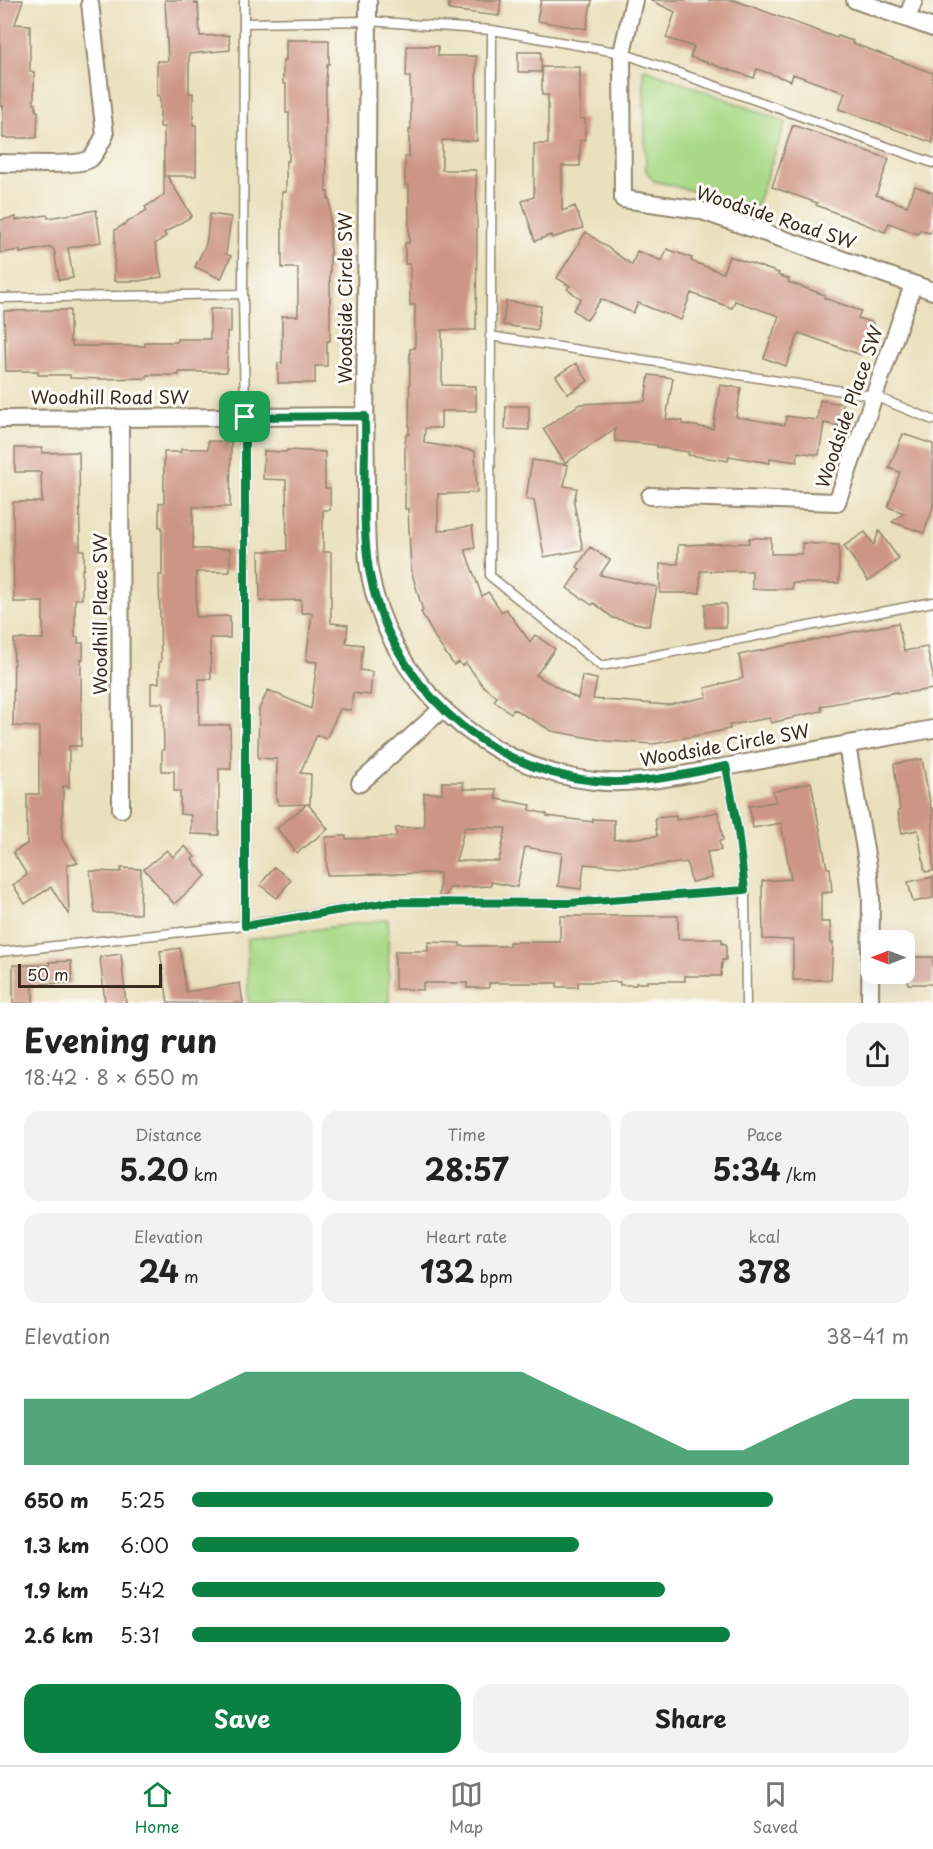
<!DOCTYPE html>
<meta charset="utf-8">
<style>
body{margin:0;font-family:"Playpen Sans",sans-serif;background:#f2f2f2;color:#222;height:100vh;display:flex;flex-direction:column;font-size:22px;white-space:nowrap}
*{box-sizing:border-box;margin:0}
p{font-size:20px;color:#767676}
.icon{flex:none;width:33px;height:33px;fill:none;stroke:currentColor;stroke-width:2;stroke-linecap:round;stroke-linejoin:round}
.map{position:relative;height:1003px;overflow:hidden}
.panel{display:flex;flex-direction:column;background:#fff;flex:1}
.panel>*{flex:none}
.needle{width:39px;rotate:270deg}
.tools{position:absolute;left:861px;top:930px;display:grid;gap:12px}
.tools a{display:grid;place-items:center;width:54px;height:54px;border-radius:12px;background:#fff;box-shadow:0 6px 24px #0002;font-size:30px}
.scale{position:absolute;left:18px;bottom:15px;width:144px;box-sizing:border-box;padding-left:6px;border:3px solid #3b2a1e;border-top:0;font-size:16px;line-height:21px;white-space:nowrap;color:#3b2a1e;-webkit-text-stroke:4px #fdfcf7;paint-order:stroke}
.pin{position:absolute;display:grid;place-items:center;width:51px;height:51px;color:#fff;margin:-26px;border-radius:12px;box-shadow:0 3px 9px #0006}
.round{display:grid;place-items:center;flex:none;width:63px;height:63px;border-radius:18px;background:#f2f2f2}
.overview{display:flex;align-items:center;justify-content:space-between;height:102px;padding:0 24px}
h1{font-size:33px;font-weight:700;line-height:45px}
.metrics{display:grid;grid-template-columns:repeat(3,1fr);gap:9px;height:102px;padding:6px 24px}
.metrics div{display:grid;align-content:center;border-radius:15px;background:#f2f2f2;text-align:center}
.metrics b{font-size:30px;font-weight:700}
.metrics small{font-size:16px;font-weight:400}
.metrics p{font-size:16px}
.chart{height:168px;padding:12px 24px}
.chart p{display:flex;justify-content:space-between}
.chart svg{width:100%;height:108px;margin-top:6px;fill:#0b8043;opacity:.7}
.primary-button{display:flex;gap:12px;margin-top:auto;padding:12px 24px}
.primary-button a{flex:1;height:69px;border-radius:18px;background:#0b8043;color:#fff;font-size:24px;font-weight:700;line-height:69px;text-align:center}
.primary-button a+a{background:#f2f2f2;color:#222}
ul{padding:0 24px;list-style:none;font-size:20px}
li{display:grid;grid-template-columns:96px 72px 1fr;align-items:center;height:45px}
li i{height:15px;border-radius:8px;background:#0b8043}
.dock{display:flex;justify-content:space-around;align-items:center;height:84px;border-top:2px solid #e0e0e0;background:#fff;font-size:16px;color:#767676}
.dock a{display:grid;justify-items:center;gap:3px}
.dock .on{color:#0b8043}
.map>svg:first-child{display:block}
</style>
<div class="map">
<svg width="933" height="1003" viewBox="0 0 933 1003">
<rect width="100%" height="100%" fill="#fdfcf7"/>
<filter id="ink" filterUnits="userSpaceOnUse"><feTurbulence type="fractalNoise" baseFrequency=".0167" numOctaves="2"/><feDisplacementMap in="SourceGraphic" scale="12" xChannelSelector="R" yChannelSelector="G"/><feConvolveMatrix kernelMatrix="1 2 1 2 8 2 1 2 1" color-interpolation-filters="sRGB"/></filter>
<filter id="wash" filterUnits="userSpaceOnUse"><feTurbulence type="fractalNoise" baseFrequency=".008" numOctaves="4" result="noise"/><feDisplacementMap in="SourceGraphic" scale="24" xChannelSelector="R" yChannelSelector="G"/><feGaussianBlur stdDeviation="1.35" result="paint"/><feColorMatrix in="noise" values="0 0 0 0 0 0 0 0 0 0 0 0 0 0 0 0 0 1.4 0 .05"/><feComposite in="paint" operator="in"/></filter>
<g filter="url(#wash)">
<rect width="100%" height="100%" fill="#eae0bd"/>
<!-- green -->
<path fill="#a9d987" stroke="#728252" stroke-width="1.5" d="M643 68 786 122 756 207 654 181 646 171Z
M388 919 389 1003H248L247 939Z"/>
<g id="blocks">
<!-- building -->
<path fill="#cd9585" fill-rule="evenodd" d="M0 0H23L15 24 30 25V72H34V104H36V111H38L37 137 35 138H3V106H0Z
M165 0H194L195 4 198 3 200 36 229 35 230 50 189 54V93H193V125H196V176H167L192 216 164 233 166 236 155 244 162 277 139 281H114L115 230 147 210 145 207 164 195V127H160V96H157V61H168Z
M449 0H501L499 16 449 10Z
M541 0H592L586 29 537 21Z
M650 0H734L837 38 838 36 853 41 852 43 933 73V143L839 109 845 93 793 74 791 81 757 69 754 78 690 57 694 47 666 38 675 12Z
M286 40H329V64H327L326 84V192H328V199H330V341H327V366H315V383H278V363H282V316H298V268H282V192H286V161H289V113H286V84H283V60H286Z
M407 46H438V56H476L477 141 442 140V170H476L477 229 476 330H442V385L476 386V411H441V428H425L424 443 475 451 477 493 438 494V531L472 526 475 548 465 550 482 596 488 592 502 612 506 609 530 642 535 635 555 649 536 675 578 699 582 676 597 679 593 699 668 705 707 697 705 688 743 678 739 655 898 623 904 651 927 647 933 676V689L897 694V692L821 706 822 711 793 717V718L771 723 770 718 729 725 730 729 654 744 607 741 552 731 514 709 511 713 494 701 497 697 483 686 466 663 462 666 459 662 454 665 437 641 421 612 423 611 411 570 408 509H405V445L406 435 409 434 410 349 415 348V305H410V264H405V243H409V185H405V157H409V130H411L410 77H406Z
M518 52H541V72H518Z
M542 67H580V119H585V140H580V166H562V211L575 206 583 228 552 238 551 235 535 241 522 201 534 197V144H548V95H542Z
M793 125 889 159 876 195 907 206 915 186 933 193V224L930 233 920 230 918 234 889 223 885 232 816 205 817 203 772 187Z
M96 210 101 242 68 248 73 278 59 280 54 250 51 247 20 253V250L0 253V220L16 217V220L47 215 48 218Z
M210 214 231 217 226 254 231 256 221 279 195 267 206 244Z
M586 232 632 265 637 251 662 261 667 249 692 258 691 261 723 273 729 256 779 273 778 275 789 279 788 282 825 295 824 298 861 311 858 318 873 323 861 355 799 333 786 366 764 358 779 316 735 301 732 308 691 293 681 320 638 303 633 313 601 299 587 320 573 310 581 299 567 289 570 286 557 278Z
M506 301 541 306 537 330 503 325Z
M210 309H231V332H227V372H179V375H147V378L104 379 70 378V375H38V371H6L4 311 70 310V342H72V346H145V342H177V339H210Z
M576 363 588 381 568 394 556 376Z
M649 375 673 378 666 419 683 421V424L713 429 720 385 741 388 736 417 785 425 786 416 817 420 820 400 843 404 839 426 824 423 819 455 798 452 797 462 770 458V463L729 456 728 461 688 455 689 452 657 447V445L615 441V429L565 463 543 429 580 404 645 401Z
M506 406H529V430L505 429Z
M903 434 933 444V507L924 533 892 522 904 513 888 507 900 472 889 468Z
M208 441 231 442 230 507H193V549H230V572H196V617L230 616V638H210L211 679H199V725H230L231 769H219V835L191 834V815L180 814V791H174V771H162V750H164L163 703H151V683H159V662H161L159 575H162V527H159V503H164V452H181V449H208Z
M15 448H42V453L79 452 80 550H84V569H82V599H75V637H78V643H83V659H81V746H69V787L63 786 62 839 78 863 67 864 69 915 51 887 25 904 13 885 27 875 13 852 27 844V794H39V727L13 726 14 639H43V602H14L13 502H42L41 472H15Z
M287 450 325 452V488H330V510H323V552H331V623L348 625 346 643 363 645 360 670 372 672 370 695 353 693 351 710 340 709 326 739 317 735 300 773 311 774 310 804H308L328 829 297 853 277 828 307 804 278 805V800H276L277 759 258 758 259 709 268 690 311 709 317 662 306 661 312 613H301V600L260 601 259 551H287L286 480 263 479 264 451 286 452Z
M532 460 568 465 564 486 577 488 574 503 583 550 544 557 534 500 526 499Z
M879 531 899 559 868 581 844 546 865 532 874 545Z
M749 538H771V554H802V543L839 545V583H792V589H752V571H700V593H660V564H678V545L749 543Z
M590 547 610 560 600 575 657 587 649 626 613 618 594 603 592 605 567 588 580 569 577 567Z
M705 604H726V627H705Z
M922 759 931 808H933V871L925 872 918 830 902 833 898 811 900 810 894 764Z
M442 782H463V789H496V799L531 805 530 810 547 814V816L593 822V819L614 820V840L657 836 655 818 676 816V820L718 812 723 840 719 841 721 850 707 852 712 878 691 882 687 862 636 868 584 864 581 889 558 886 562 853 525 847 517 887 491 882V886L449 888 446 896H439L440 873 327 875 326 837 346 836V839L396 837V828L424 827V793H442ZM465 827 506 828 499 861H456Z
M811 782 827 868H830L832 892 821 893V922H830L831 943H833L831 980H793V940L763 939 762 881 791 879 781 823 753 828 749 806 776 802 773 792Z
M185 846 195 857 192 859 206 876 174 904 144 869 167 850 173 857Z
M274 867 291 880 277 898 260 885Z
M121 868 141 869 140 914 95 913 90 871 121 872Z
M933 877V898L913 902 908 882Z
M560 916H678V939H722V944H726V960H722L721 976H685V981H647V983H636V985H620V982H578V987H557V983H489V988H467V983H423V990L395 989V951H428V942L460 943V946H509V942H560Z
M180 948 186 992 240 983 243 1003H168L160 951Z
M121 954 126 1003H105L100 957Z
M908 957H933V984H908Z
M71 961 72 983 33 984V1003H13V965H50L49 962Z"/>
</g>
</g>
<g filter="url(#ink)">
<use href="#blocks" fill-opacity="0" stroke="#92856e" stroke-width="1.5"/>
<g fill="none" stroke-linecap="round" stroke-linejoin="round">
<defs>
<path id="lane" d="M244 0 243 294 245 417V925
M245 23 368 21 492 30 622 53 933 163
M492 30 490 576 601 666 933 602
M0 298 243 294
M490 336 874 396 933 420
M726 766 738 831 745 890 746 1003
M0 952 245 925 390 902 568 903 745 890"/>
<path id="street" d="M368 0C368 108 366 217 366 325 365 377 365 429 366 482 366 511 365 540 369 569 387 681 482 768 594 781 640 786 685 774 730 766 798 753 865 741 933 729
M634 0 622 53 623 199 699 210 933 291
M855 0 933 28
M907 18 914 0
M0 163C17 163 78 167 90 159 96 154 101 142 105 135L90 3
M120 418 121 809
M0 419 365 416
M650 496 837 502 913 285
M847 745 868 867 871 897 870 1003
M360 783 442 709"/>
</defs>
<!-- lane casing -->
<use href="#lane" stroke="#92856e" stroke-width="11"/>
<!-- street casing -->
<use href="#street" stroke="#92856e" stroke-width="20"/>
<!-- lane -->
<use href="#lane" stroke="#fff" stroke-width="8"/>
<!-- street -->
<use href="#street" stroke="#fff" stroke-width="16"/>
</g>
</g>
<g fill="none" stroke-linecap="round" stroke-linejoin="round" filter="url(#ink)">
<defs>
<path id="route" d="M365 416C366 465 361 522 369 570 388 681 483 770 595 781 639 785 683 775 726 766L738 831 745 890 568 903 390 902 245 926V417Z"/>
</defs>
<!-- route casing -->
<use href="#route" stroke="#fff" stroke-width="12"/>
<!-- route -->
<use href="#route" stroke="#0b8043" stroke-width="8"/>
</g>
<g text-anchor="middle" stroke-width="6" stroke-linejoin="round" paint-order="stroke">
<!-- street labels -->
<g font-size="18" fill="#3b2a1e" stroke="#fdfcf7">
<text transform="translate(776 218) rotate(18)" y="6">Woodside Road SW</text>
<text transform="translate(346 298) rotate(-90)" y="6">Woodside Circle SW</text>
<text x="110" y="404">Woodhill Road SW</text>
<text transform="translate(850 407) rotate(-71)" y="6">Woodside Place SW</text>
<text transform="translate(101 614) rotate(-90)" y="6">Woodhill Place SW</text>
<text transform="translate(725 746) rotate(-10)" y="6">Woodside Circle SW</text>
</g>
</g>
</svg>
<div class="tools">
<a><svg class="needle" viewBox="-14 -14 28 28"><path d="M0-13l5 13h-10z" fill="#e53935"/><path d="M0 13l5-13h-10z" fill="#767676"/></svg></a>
</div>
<div class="scale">50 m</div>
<div class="pin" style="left:245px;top:417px;background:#1e9e55"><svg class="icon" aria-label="arrive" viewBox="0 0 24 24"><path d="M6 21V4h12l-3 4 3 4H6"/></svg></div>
</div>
<section class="panel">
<div class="overview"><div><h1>Evening run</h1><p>18:42 · 8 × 650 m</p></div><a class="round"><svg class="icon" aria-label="share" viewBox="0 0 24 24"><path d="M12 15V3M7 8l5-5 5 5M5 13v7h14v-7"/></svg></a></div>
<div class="metrics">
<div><p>Distance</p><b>5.20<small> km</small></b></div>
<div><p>Time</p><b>28:57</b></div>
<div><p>Pace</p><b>5:34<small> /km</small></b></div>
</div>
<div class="metrics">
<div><p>Elevation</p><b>24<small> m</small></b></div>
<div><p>Heart rate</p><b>132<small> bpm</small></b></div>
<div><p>kcal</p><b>378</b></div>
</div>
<div class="chart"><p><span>Elevation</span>38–41 m</p>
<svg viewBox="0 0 160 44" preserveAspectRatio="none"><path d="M0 44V17L10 17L20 17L30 17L40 6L50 6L60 6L70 6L80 6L90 6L100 17L110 27L120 38L130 38L140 27L150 17L160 17V44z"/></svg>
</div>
<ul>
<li><b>650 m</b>5:25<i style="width:81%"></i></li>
<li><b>1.3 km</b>6:00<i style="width:54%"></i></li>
<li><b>1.9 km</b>5:42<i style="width:66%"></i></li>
<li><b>2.6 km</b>5:31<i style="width:75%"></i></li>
</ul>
<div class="primary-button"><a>Save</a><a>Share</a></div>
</section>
<nav class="dock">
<a class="on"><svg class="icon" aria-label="home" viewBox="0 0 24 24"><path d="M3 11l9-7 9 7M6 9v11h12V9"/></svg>Home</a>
<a><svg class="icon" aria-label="map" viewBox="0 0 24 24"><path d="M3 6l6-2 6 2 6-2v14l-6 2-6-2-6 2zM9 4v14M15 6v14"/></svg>Map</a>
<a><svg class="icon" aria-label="saved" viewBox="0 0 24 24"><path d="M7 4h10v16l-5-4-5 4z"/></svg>Saved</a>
</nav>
